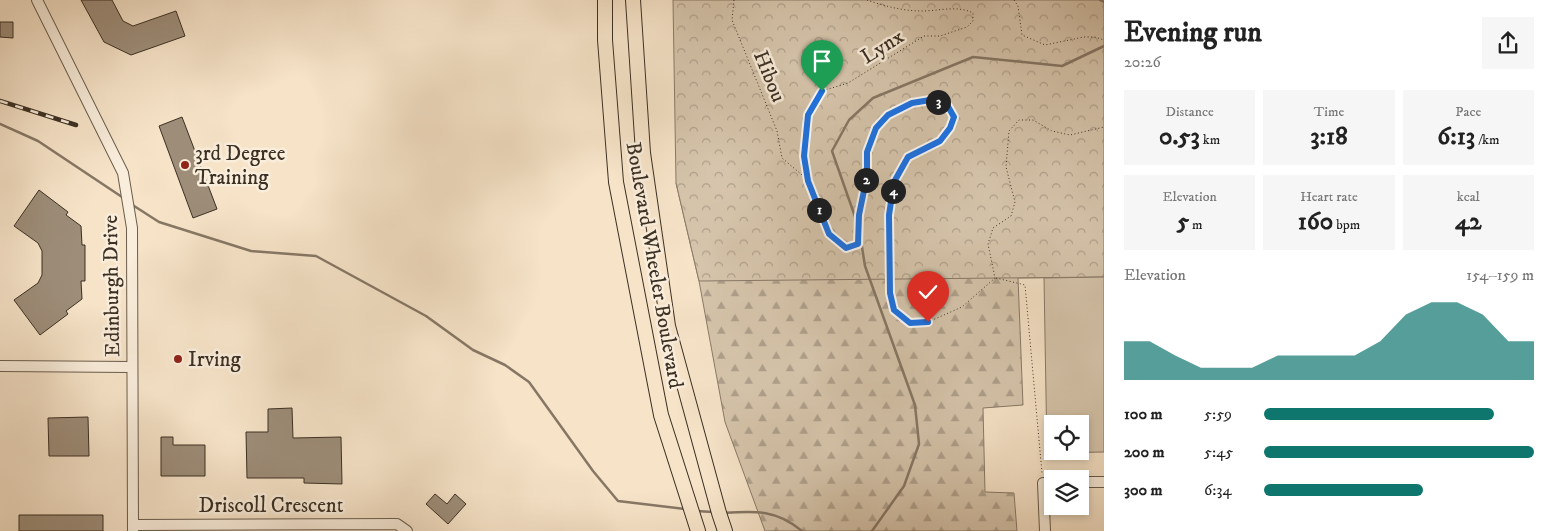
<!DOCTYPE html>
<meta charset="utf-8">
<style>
body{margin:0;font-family:"IM FELL DW Pica",serif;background:#f6f6f6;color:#222;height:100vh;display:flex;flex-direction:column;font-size:19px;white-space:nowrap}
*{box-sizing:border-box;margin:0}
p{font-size:16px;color:#767676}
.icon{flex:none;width:28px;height:28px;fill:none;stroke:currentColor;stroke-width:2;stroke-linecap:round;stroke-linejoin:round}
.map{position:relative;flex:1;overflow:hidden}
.drawer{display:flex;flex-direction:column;background:#fff;width:450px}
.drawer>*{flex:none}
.fabs{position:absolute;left:1044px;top:415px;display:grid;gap:10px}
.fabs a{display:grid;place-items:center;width:45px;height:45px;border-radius:0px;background:#fff;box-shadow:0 2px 8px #0003;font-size:25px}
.pin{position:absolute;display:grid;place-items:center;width:42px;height:42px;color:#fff;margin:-51px -21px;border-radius:50% 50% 50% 0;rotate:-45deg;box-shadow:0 0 5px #0007}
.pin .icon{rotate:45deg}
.km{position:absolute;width:25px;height:25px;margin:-12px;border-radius:50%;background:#222;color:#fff;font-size:14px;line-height:25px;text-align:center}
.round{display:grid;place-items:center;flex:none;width:52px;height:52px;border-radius:0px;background:#f6f6f6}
.head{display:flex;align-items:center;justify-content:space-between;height:85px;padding:0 20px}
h1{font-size:28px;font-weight:800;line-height:38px}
.figures{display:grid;grid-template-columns:repeat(3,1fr);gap:8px;height:85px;padding:5px 20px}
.figures div{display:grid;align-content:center;border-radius:0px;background:#f6f6f6;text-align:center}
.figures b{font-size:25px;font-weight:800}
.figures small{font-size:14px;font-weight:400}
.figures p{font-size:14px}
.chart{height:140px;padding:10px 20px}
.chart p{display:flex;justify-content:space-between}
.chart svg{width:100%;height:90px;margin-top:5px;fill:#0f766e;opacity:.7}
ul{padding:0 20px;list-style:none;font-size:16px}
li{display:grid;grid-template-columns:80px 60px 1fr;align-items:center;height:38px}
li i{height:12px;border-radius:6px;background:#0f766e}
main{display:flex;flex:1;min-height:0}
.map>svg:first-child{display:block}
</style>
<main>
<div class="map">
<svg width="1104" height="531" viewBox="0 0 1104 531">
<defs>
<pattern id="forest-firs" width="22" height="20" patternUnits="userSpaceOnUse" patternTransform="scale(1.25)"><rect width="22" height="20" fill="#d6c5ac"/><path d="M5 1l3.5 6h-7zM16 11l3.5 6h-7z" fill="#afa08c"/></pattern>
<pattern id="park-crowns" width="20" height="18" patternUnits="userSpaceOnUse" patternTransform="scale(1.25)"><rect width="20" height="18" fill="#d6c5ac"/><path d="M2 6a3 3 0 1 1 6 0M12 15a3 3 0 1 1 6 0" fill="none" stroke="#afa08c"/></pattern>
</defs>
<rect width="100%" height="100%" fill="#f6e3c8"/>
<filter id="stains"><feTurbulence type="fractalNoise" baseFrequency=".004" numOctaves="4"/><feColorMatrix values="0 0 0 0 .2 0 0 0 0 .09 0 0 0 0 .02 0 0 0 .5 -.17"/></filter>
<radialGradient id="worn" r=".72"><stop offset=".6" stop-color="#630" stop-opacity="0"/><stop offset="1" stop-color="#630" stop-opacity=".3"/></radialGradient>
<!-- forest -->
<path fill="url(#forest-firs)" stroke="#897a68" d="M1104 0V277L1018 278 1023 405 983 408 985 492 1014 493 1017 531H765L725 422 699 281 676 183Z"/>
<!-- park -->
<path fill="url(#park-crowns)" stroke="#897a68" d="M673 0H1104V277L699 281 676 183Z"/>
<!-- pitch -->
<path fill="#d6c5ac" stroke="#897a68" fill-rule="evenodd" d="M1104 277V452L1047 453 1044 278ZM1052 424H1080V451H1052Z"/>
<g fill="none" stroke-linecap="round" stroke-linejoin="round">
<!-- stream -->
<path stroke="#867765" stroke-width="2.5" d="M1100 0 1104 2
M0 124 38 141 125 199
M131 204 159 222 251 251 316 256 426 316 473 350 505 365 529 382 593 471 618 501 685 509
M696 511 713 512
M723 513C755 511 776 509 802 531
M872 531 904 486 919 444 915 405 865 266 859 228 832 151 849 120 873 98 973 57 1062 66 1104 46"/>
</g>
<!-- building -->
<path fill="#9d8d79" stroke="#3c3024" d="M81 0H112L123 21 133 26 176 11 185 36 131 55 104 42Z
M0 22H13V38L0 37Z
M182 117 217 209 193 218 159 126Z
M39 190 68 212 66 215 81 226 82 245H85V281H81L82 299 66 311 68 314 40 335 14 300 38 283 42 275V251L38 243 14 226Z
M292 408 293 438 341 437 342 484 304 483V478H247L246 432H268V409Z
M88 417 89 456H49L48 418Z
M161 437H173V445H205V476H161Z
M435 494 447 504 455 494 466 504 448 524 426 504Z
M19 515H103V531H19Z"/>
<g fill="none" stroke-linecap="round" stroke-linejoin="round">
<defs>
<path id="minor" d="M37 0 123 173 132 228 133 531
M0 366 131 367
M1080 482H1104
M133 525 397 524 407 531
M1045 531 1043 483H1052"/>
<path id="highway" d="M605 0V40L616 182 661 415 698 531
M633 0 643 153 668 326 719 513 725 531"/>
</defs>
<!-- minor casing -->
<use href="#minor" stroke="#6a5d4d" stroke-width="12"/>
<!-- highway casing -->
<use href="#highway" stroke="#3c3024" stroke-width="16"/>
<!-- path -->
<path stroke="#3c3024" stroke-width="1" stroke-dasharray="1 2.5" stroke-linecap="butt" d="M734 0 732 20 777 131 782 158 808 180
M867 0C884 6 903 11 922 11 938 11 958 5 973 13V21L967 27 940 36H924L848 83 822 91 807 115 804 156 808 181 829 234 846 248 858 244C859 222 862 201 866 179 868 170 866 161 867 152 873 124 901 99 931 100 935 100 941 102 946 103L954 117 950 128 941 141 908 157 894 182 889 215 890 293 894 310 910 323 928 322 962 307 995 278 988 244 993 228 1011 216 1015 202 1006 167 1009 131 1019 120H1033L1052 131 1070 135 1104 127
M1014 0 1018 6 1022 35 1045 45 1084 37H1095L1104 40
M996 278 1025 285 1042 473"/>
<!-- minor -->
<use href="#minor" stroke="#f9eddb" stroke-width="10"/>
<!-- highway -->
<use href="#highway" stroke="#f6e3c8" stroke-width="14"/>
<defs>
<path id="rail" d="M0 101 76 125"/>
</defs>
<!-- rail casing -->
<use href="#rail" stroke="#3c3024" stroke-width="4.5"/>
<!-- rail -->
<use href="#rail" stroke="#f9eddb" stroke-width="2.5" stroke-dasharray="8" stroke-linecap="butt"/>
</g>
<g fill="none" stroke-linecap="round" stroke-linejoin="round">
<defs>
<path id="route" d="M822 91 808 115 804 156 808 181 829 234 846 248 858 244 859 215 867 176V152L876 128 888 115 912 103 930 100 946 103 954 117 950 128 940 141 908 157 894 182 889 215 890 293 894 310 910 323 928 322"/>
</defs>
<!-- route casing -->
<use href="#route" stroke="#fff" stroke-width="10"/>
<!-- route -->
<use href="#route" stroke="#1a73e8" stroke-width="6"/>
</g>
<!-- markers -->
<g fill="#8f2418" stroke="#f9eddb" stroke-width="2">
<circle cx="185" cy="165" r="5"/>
<circle cx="178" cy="359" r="5"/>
</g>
<g text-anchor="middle" stroke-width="5" stroke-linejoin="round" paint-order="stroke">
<!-- street labels -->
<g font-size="21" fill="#3c3024" stroke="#f9eddb">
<text transform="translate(882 46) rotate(-32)" y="7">Lynx</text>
<text transform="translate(770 76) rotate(68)" y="7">Hibou</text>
<text transform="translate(655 265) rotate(80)" y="7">Boulevard Wheeler Boulevard</text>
<text transform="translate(111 286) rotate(-91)" y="7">Edinburgh Drive</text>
<text x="271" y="512">Driscoll Crescent</text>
</g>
<!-- poi labels -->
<g font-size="21" fill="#3c3024" stroke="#f9eddb" text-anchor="start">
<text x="195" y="160">3rd Degree<tspan x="195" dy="24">Training</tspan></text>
<text x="188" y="366">Irving</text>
</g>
</g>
<rect width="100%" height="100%" filter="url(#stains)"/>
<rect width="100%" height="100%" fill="url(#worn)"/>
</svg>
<div class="fabs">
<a><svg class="icon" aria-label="locate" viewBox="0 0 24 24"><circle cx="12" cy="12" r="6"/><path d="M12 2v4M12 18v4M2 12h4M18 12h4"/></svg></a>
<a><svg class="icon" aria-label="layers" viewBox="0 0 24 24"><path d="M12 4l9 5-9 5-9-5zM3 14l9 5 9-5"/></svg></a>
</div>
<div class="pin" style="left:822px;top:91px;background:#1e9e55"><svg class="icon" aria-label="arrive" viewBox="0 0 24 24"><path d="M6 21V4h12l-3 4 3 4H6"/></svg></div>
<div class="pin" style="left:928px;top:322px;background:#d93025"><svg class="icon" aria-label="check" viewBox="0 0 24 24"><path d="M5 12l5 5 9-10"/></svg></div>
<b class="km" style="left:819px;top:210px">1</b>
<b class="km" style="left:866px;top:180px">2</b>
<b class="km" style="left:938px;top:102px">3</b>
<b class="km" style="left:893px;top:191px">4</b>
</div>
<section class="drawer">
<div class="head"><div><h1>Evening run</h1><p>20:26</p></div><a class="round"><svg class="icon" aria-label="share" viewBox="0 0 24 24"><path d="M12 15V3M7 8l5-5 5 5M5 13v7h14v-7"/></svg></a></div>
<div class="figures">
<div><p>Distance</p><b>0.53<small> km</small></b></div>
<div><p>Time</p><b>3:18</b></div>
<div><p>Pace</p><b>6:13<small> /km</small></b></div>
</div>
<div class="figures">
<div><p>Elevation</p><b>5<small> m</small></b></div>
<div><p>Heart rate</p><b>160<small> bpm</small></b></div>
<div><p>kcal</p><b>42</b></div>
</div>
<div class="chart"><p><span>Elevation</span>154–159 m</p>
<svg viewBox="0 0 160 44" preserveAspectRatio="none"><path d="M0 44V25L10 25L20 32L30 38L40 38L50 38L60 32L70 32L80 32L90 32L100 25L110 12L120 6L130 6L140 12L150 25L160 25V44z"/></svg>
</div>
<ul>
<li><b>100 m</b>5:59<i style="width:85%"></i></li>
<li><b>200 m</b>5:45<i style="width:100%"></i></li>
<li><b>300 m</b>6:34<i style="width:59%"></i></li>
</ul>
</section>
</main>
